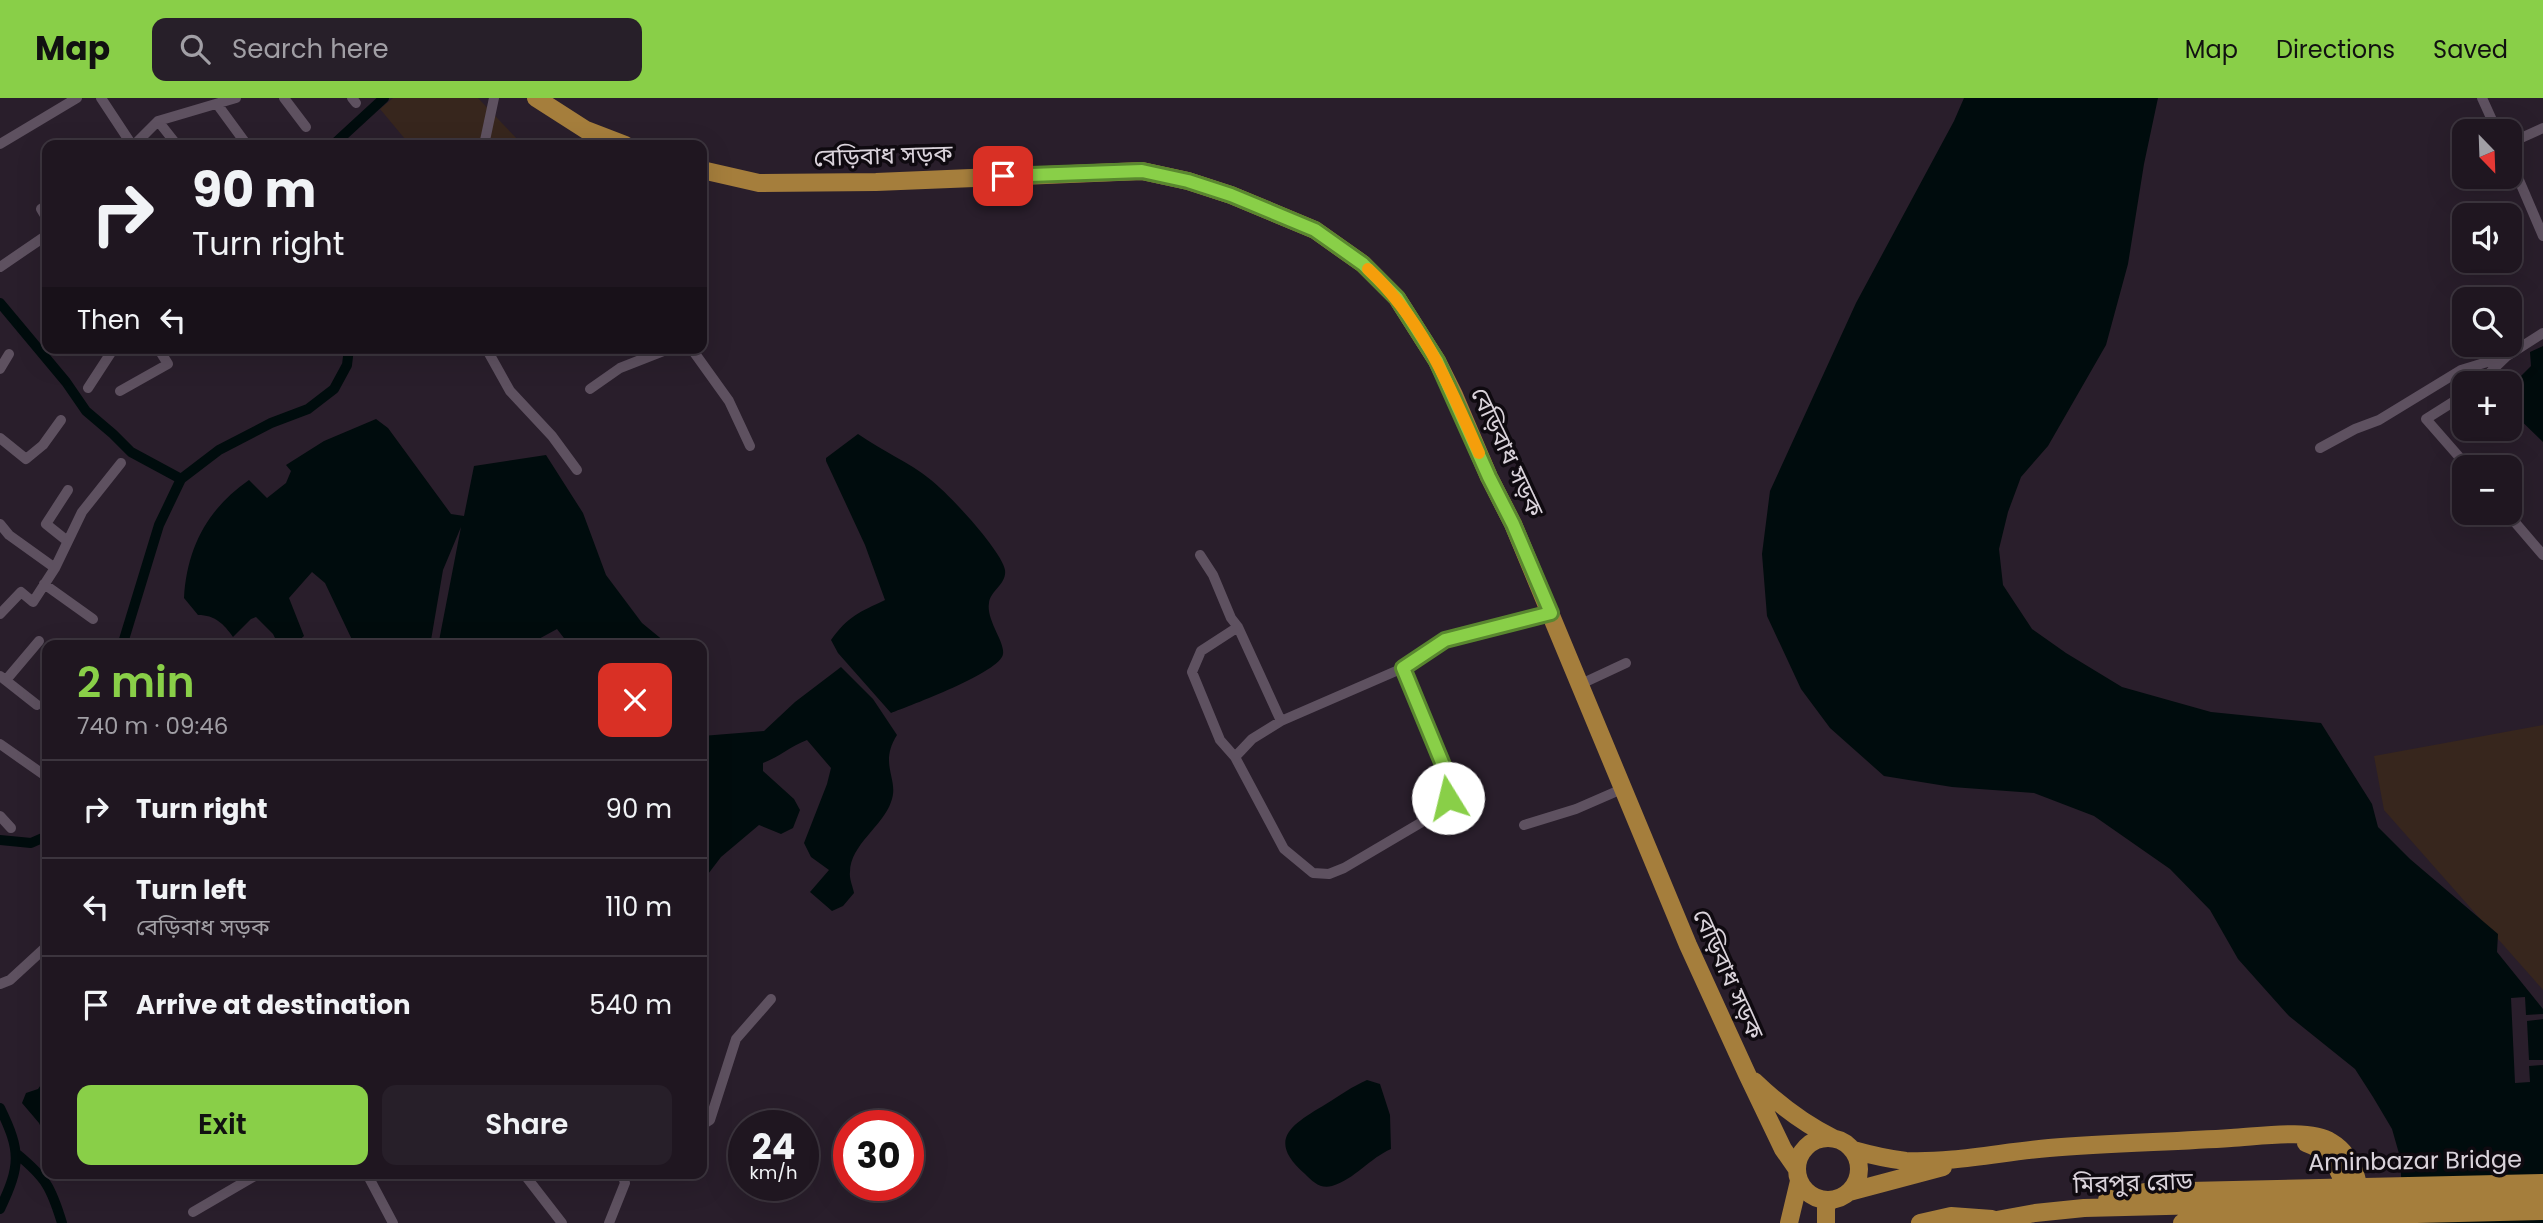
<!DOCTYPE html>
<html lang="en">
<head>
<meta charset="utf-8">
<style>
	:root { --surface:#1f1620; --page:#271f29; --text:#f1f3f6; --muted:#a19fa5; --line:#3c353e; --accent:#89cf48 }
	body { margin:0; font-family:Poppins,"Noto Sans Bengali",sans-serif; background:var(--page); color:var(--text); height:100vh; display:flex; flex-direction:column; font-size:26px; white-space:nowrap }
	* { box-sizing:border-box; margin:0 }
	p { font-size:23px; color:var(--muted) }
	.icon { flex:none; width:38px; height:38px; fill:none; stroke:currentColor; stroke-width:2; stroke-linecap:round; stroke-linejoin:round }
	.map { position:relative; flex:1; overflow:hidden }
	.sheet { position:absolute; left:42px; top:542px; width:665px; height:539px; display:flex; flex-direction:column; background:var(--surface); border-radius:14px; box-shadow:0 7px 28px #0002,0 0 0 2px var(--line) }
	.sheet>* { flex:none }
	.banner { position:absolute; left:42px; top:42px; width:665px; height:214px; border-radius:14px; box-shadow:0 7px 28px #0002,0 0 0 2px var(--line); background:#1f1620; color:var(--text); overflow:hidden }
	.needle { width:46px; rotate:157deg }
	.fabs { position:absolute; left:2452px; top:21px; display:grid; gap:14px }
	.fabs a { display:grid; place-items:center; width:70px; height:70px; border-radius:14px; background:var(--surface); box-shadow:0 7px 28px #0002,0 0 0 2px var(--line); font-size:35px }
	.speed { position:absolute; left:728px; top:1012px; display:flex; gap:14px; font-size:35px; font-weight:700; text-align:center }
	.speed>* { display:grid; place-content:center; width:91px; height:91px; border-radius:50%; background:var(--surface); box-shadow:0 7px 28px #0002,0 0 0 2px var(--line); line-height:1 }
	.speed small { font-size:18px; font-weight:400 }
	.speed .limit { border:10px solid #d22; background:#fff; color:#111 }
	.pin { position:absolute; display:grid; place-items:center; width:60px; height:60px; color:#fff; margin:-30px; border-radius:14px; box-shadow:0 4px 10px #0006 }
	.me { position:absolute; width:77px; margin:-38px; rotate:351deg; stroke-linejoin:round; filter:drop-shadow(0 0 5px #0008) }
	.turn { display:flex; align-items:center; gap:24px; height:147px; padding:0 35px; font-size:32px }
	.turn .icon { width:91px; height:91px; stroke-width:2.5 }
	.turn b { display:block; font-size:49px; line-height:60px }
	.then { display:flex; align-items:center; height:66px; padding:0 35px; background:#0003; gap:14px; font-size:26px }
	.round { display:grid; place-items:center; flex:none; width:74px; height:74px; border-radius:14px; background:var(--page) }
	.summary { display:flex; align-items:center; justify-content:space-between; height:119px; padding:0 35px }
	h1 { font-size:42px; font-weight:600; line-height:52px; color:var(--accent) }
	.action { display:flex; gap:14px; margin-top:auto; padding:14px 35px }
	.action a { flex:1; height:80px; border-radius:14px; background:var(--accent); color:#111; font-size:28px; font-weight:600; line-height:80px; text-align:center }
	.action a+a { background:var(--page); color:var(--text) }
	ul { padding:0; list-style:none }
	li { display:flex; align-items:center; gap:21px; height:98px; padding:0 35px; border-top:2px solid var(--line) }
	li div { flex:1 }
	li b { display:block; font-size:26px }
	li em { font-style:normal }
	header { display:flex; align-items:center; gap:42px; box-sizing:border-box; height:98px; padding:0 35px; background:var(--accent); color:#111 }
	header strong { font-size:33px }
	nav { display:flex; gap:38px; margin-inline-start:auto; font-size:24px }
	.search { width:490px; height:63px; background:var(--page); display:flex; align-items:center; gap:18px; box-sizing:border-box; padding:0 24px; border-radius:14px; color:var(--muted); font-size:26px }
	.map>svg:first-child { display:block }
	.industrial { fill:#37261d }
	.water { fill:#000c0d }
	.pier { fill:#291e2b }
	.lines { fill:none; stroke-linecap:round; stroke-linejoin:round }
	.canal { stroke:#000c0d; stroke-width:10 }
	.minor { stroke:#5e5160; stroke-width:10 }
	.trunk { stroke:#a57e3c; stroke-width:18 }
	.route-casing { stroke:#59872f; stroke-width:18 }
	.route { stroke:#89cf48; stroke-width:12 }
	.slow { stroke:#f59e0b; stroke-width:12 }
	.labels { text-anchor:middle; stroke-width:7; stroke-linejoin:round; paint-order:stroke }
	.street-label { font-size:24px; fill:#dad3db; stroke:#0f0a10 }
</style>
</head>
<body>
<header>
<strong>Map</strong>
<div class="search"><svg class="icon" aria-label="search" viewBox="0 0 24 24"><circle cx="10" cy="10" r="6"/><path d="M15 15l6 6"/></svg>Search here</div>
<nav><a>Map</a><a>Directions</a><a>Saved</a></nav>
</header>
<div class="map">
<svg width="2543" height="1125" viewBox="0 0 2543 1125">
	<rect width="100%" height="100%" fill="#291e2b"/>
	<path class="industrial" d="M 393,0 L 478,0 L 519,43 L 514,47 L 410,47 L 380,11 Z
		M 2543,627 L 2543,892 L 2384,712 L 2374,658 Z"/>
	<path class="water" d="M 1964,0 L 2158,0 L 2144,66 L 2128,166 L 2106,247 L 2048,348 L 2021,379 L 2008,414 L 1999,451 L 2003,487 L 2032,531 L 2066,555 L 2122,589 L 2211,614 L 2321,625 L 2372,706 L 2378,729 L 2410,761 L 2498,836 L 2497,854 L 2543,911 L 2543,1125 L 2384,1125 L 2402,1095 L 2400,1059 L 2392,1031 L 2373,999 L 2355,971 L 2289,918 L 2238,861 L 2210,812 L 2170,771 L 2094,718 L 2034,695 L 1952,689 L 1884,678 L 1830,630 L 1801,591 L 1767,518 L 1762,456 L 1770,393 L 1856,205 L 1954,23 Z
		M 2464,228 L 2464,247 L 2494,247 L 2479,256 L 2462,261 L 2450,239 Z
		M 2543,248 L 2543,344 L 2510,312 L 2510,289 L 2531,268 L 2530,254 Z
		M 376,321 L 388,330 L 451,416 L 464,418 L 474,368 L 546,357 L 583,415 L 606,477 L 642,525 L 670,548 L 570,548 L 557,531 L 526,548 L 438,548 L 461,429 L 443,472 L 430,548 L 355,548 L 325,485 L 312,474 L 289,500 L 304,538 L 293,548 L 279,548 L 273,536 L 256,519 L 251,521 L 233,539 C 224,526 215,517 198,517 L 184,500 C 187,450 207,411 249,382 L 267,400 L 286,385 L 291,373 L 286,367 L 324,343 Z
		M 858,336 C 882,353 909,364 931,382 C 948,395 1002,453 1005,472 C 1007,486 990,493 989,505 C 986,522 1005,544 1003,556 C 1001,574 909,608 891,615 L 838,555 L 831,542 C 848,518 860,514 885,502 L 865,447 L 826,363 L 826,360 Z
		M 841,569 L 873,601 L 897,637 C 878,667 900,681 891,704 C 883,728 850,747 850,774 C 849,781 853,789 854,795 L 843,808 L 832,813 L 810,794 L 829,772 L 811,759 L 804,745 L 827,686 L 831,670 L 807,642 C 791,648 779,659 763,665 L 763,673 L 794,701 L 800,712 L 793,730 L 781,736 L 759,727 L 721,759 L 702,784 L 702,638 L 764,633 L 795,604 Z
		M 45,981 L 47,984 L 47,1013 L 45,1019 L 47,1042 L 39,1025 L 22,1005 L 26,995 L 38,991 Z
		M 1367,982 L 1380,986 L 1390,1017 L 1391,1051 C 1370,1060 1355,1081 1332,1088 C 1320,1091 1313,1084 1305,1076 C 1265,1041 1293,1026 1326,1006 C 1339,998 1353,988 1367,982 Z"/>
	<path class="pier" d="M 2525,899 L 2526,917 L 2543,916 L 2543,921 L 2527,923 L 2529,962 L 2543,962 L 2543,967 L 2529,968 L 2530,984 L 2515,985 L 2511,900 Z"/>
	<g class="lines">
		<path class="canal" d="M 333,47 L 384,0
			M 0,205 L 66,284 L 86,313 L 113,336 L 131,354 L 181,381
			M 122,548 L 159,427 L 181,381 L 219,352 L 271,325 L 308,311 L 334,291 L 347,267 L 349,250
			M 0,742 L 31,745 L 47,738
			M 0,1010 C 21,1053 21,1067 0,1111
			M 17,1056 C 46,1080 51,1089 62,1125"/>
		<path class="minor" d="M 101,0 L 132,47
			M 284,0 L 306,29
			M 352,0 L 356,5
			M 2482,0 L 2497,33
			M 217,6 L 247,47
			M 158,23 L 177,47
			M 2510,45 L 2543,30
			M 0,46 L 77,0
			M 134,47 L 158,23 L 236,0
			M 484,47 L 494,0
			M 2510,61 L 2543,138
			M 47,107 L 41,111 L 47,121
			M 0,169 L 47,137
			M 486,250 L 510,293 L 552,338 L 577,372
			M 691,250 L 729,303 L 750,348
			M 0,271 L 9,256
			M 2479,285 L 2507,258 L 2543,235
			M 88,290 L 114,250
			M 590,291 L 620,270 L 671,250
			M 120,293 L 168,266 L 158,250
			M 2464,297 L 2426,321 L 2468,369
			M 0,340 L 26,361 L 43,347 L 61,322
			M 2320,350 L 2355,331 L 2379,322 L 2461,272 L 2507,258
			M 2507,415 L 2543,457
			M 0,426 L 9,437 L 55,470 L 82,414 L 121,365
			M 66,442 L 46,426 L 68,392
			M 1200,457 L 1213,477 L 1231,520 L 1238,529 L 1281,623
			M 44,486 L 93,521
			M 0,516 L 21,494 L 33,504 L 55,470
			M 1238,529 L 1201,553 L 1192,574 L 1220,642 L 1235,659 L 1284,751 L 1313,775 L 1329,776 L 1344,770 L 1439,714 L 1448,700 L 1448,679 L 1403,570
			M 0,578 L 37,607
			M 6,582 L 39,543
			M 1581,586 L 1626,565
			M 0,646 L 47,679
			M 1235,659 L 1252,641 L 1281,623 L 1403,570 L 1445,542 L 1551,515
			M 0,718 L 11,730
			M 1524,727 L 1576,711 L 1622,691
			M 0,886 L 10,882 L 47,848
			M 702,1027 L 710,1022 L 736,941 L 771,901
			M 367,1076 L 393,1125
			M 524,1076 L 562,1125
			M 193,1114 L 258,1076
			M 609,1125 L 625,1085 L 622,1076"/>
		<path class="trunk" d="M 536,0 L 586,32 L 625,47
			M 702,72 L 759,85 L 876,84 L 1142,73 L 1188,83 L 1231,97 L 1315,132 L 1363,166 L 1397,200 L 1437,263 L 1454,297 L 1489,379 L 1513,426 L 1688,847 L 1747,976 L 1783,1051 L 1797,1071
			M 1754,983 C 1778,1006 1804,1026 1833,1040
			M1797 1071a31 31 0 1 1 62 0a31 31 0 1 1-62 0Z
			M 2306,1045 C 2342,1058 2348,1091 2347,1125
			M 1853,1052 C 1871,1057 1888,1061 1906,1063 C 1953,1065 2002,1054 2049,1050 C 2110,1045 2170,1044 2231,1040 C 2256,1039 2309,1030 2331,1044 C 2358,1060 2362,1096 2359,1125
			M 1849,1094 L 1943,1069
			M 2107,1102 L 2145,1094 L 2543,1085
			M 1789,1125 L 1799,1083
			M 1826,1125 L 1826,1109 L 1830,1102
			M 1920,1125 L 1951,1118 L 1992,1121
			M 1980,1125 L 2035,1115 L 2084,1110 L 2543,1099
			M 2182,1125 L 2290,1119 L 2543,1113"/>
	</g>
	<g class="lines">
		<g class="route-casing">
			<path id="route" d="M 1003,78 L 1142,73 L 1188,83 L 1231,97 L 1315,132 L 1363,166 L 1397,200 L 1437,263 L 1489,379 L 1513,426 L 1551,515 L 1445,542 L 1403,570 L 1448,679 L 1448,700"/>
		</g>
		<use href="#route" class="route"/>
		<path class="slow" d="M 1368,171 C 1422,221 1450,289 1479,355"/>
	</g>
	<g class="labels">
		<g class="street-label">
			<text transform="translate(883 58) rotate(-2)" y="8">বেড়িবাধ সড়ক</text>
			<text transform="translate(1507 354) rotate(65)" y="8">বেড়িবাধ সড়ক</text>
			<text transform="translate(1728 876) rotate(66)" y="8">বেড়িবাধ সড়ক</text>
			<text transform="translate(2415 1063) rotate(-1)" y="8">Aminbazar Bridge</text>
			<text transform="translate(2133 1085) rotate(-2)" y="8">মিরপুর রোড</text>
		</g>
	</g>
</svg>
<div class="fabs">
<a><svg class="needle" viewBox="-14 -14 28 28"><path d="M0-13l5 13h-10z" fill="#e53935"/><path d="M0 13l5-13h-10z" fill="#a19fa5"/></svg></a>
<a><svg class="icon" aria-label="sound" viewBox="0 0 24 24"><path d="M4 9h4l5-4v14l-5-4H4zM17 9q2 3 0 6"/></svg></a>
<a><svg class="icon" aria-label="search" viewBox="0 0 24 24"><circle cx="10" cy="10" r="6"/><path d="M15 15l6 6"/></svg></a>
<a>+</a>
<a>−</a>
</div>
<div class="speed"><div>24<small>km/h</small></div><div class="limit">30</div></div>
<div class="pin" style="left:1003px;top:78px;background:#d93025"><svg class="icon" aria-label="arrive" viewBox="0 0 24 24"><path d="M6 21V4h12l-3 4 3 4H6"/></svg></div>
<svg class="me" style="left:1448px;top:700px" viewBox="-20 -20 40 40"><circle r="19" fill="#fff"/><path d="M0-13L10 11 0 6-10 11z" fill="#89cf48"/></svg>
<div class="banner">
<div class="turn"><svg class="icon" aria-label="right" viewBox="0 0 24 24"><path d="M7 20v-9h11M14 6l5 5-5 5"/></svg><div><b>90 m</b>Turn right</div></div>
<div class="then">Then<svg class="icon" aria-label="left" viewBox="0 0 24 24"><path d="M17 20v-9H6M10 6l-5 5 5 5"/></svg></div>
</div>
<section class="sheet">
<div class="summary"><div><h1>2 min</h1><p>740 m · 09:46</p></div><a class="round" style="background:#d93025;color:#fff"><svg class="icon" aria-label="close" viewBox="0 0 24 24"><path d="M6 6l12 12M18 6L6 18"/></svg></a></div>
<ul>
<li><svg class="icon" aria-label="right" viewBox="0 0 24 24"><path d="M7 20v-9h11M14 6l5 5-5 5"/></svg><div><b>Turn right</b></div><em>90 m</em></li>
<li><svg class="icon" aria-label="left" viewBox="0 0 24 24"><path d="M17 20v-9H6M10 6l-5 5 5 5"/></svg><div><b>Turn left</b><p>বেড়িবাধ সড়ক</p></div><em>110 m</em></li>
<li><svg class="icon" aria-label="arrive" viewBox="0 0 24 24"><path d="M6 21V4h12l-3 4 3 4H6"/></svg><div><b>Arrive at destination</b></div><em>540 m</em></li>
</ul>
<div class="action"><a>Exit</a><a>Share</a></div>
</section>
</div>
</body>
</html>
